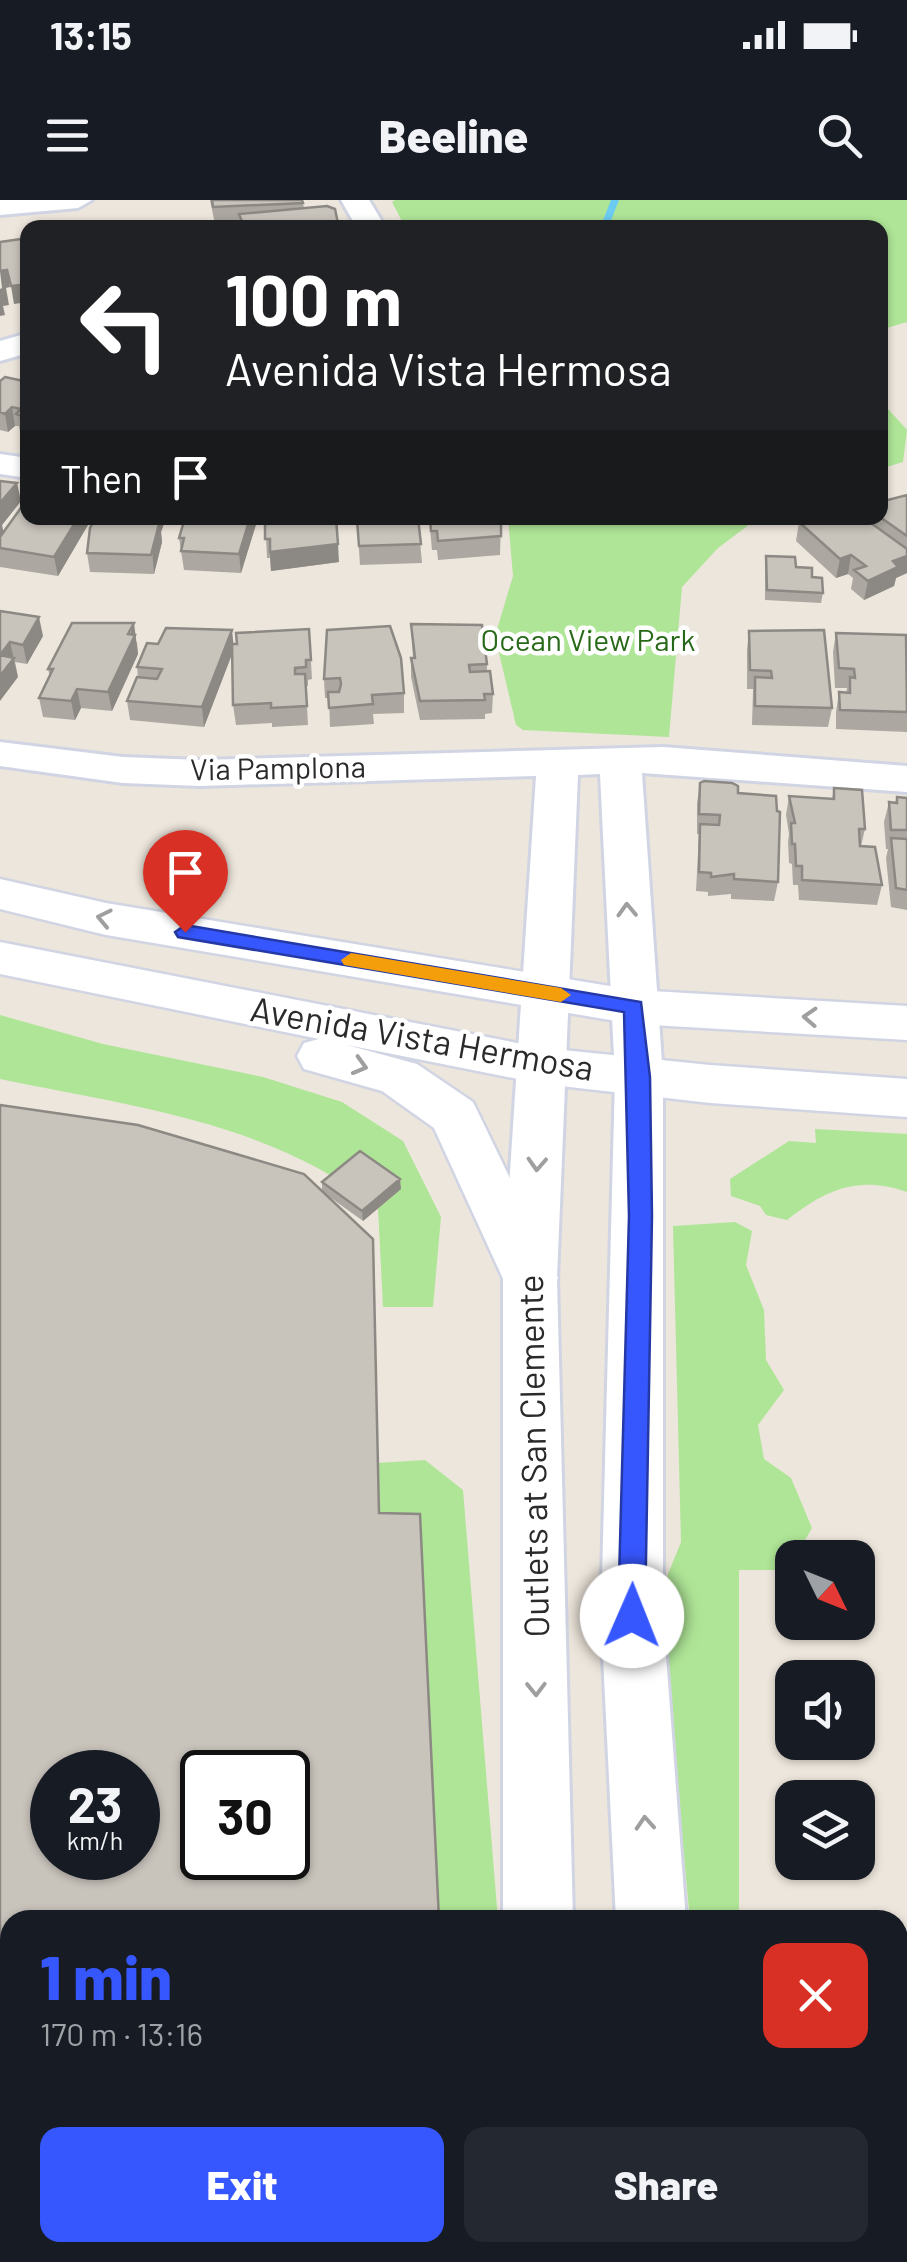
<!DOCTYPE html>
<html lang="en">
<head>
<meta charset="utf-8">
<style>
	:root { --surface:#171b24; --page:#242831; --text:#f1f3f6; --muted:#9ea1a6; --accent:#3757fe }
	body { margin:0; font-family:Barlow,sans-serif; background:var(--page); color:var(--text); height:100vh; display:flex; flex-direction:column; font-size:38px; white-space:nowrap }
	* { box-sizing:border-box; margin:0 }
	p { font-size:32px; color:var(--muted) }
	.icon { flex:none; width:55px; height:55px; fill:none; stroke:currentColor; stroke-width:2; stroke-linecap:round; stroke-linejoin:round }
	.map { position:relative; flex:1; overflow:hidden }
	.panel { position:absolute; left:0px; top:1710px; width:908px; height:352px; display:flex; flex-direction:column; background:var(--surface); border-radius:30px 30px 0 0; box-shadow:0 2px 8px #0004 }
	.panel>* { flex:none }
	.top-card { position:absolute; left:20px; top:20px; width:868px; height:305px; border-radius:20px; box-shadow:0 2px 8px #0004; background:#202124; color:#fff; overflow:hidden }
	.needle { width:65px; rotate:133deg }
	.fabs { position:absolute; left:775px; top:1340px; display:grid; gap:20px }
	.fabs a { display:grid; place-items:center; width:100px; height:100px; border-radius:20px; background:var(--surface); box-shadow:0 2px 8px #0004; font-size:50px }
	.speed { position:absolute; left:30px; top:1550px; display:flex; gap:20px; font-size:50px; font-weight:700; text-align:center }
	.speed>* { display:grid; place-content:center; width:130px; height:130px; border-radius:50%; background:var(--surface); box-shadow:0 2px 8px #0004; line-height:1 }
	.speed small { font-size:25px; font-weight:400 }
	.speed .limit { border:5px solid #111; border-radius:15px; background:#fff; color:#111 }
	.pin { position:absolute; display:grid; place-items:center; width:85px; height:85px; color:#fff; margin:-102px -42px; border-radius:50% 50% 50% 0; rotate:-45deg; box-shadow:0 0 10px #0007 }
	.pin .icon { rotate:45deg }
	.me { position:absolute; width:110px; margin:-55px; rotate:1deg; stroke-linejoin:round; filter:drop-shadow(0 0 8px #0008) }
	.turn { display:flex; align-items:center; gap:35px; height:210px; padding:0 40px; font-size:45px }
	.turn .icon { width:130px; height:130px; stroke-width:2.5 }
	.turn b { display:block; font-size:70px; line-height:85px }
	.then { display:flex; align-items:center; height:95px; padding:0 40px; background:#0003; gap:20px; font-size:38px }
	.round { display:grid; place-items:center; flex:none; width:105px; height:105px; border-radius:20px; background:var(--page) }
	.head { display:flex; align-items:center; justify-content:space-between; height:170px; padding:0 40px }
	h1 { font-size:60px; font-weight:800; line-height:75px; color:var(--accent) }
	.primary-button { display:flex; gap:20px; margin-top:auto; padding:20px 40px }
	.primary-button a { flex:1; height:115px; border-radius:20px; background:var(--accent); color:#fff; font-size:40px; font-weight:800; line-height:115px; text-align:center }
	.primary-button a+a { background:var(--page); color:var(--text) }
	.status { display:flex; justify-content:space-between; align-items:center; height:70px; padding:0 50px; background:var(--surface); direction:ltr }
	.status svg { height:28px; fill:currentColor }
	header { display:flex; justify-content:space-between; align-items:center; height:130px; padding:0 40px; background:var(--surface); font-size:45px; font-weight:800 }
	.map>svg:first-child { display:block }
	.green { fill:#afe597 }
	.lines { fill:none; stroke-linecap:round; stroke-linejoin:round }
	.stream { fill:#6ccbf1; fill-rule:evenodd }
	.minor-casing { stroke:#d1d4e3; stroke-width:6 }
	.secondary-casing { stroke:#d1d4e3; stroke-width:5 }
	.minor { fill:#fff; fill-rule:evenodd }
	.secondary { fill:#fff; fill-rule:evenodd }
	.wall { fill:#aca8a1 }
	.shaded-wall { fill:#8c8883 }
	.building { fill:#c8c3bb; stroke:#8c8883; stroke-width:2.5; fill-rule:evenodd }
	.oneway { stroke:#9f9f9f }
	.route { fill:#3757fe; stroke:#2439a5; stroke-width:2.5 }
	.slow { fill:#f59e0b }
	.labels { text-anchor:middle; stroke-width:9; stroke-linejoin:round; paint-order:stroke }
	.far-park-label { font-size:30px; fill:#276918; stroke:#fff }
	.far-street-label { font-size:30px; fill:#2a2a2a; stroke:#fff }
	.street-label { font-size:35px; fill:#2a2a2a; stroke:#fff }
</style>
</head>
<body>
<div class="status"><b>13:15</b><svg viewBox="0 0 49 12"><path d="M0 12V9h3v3zM5 12V6h3v6zM10 12V3h3v9zM15 12V0h3v12zM26 1h20v11H26zM47 4h2v5h-2z"/></svg></div>
<header><svg class="icon" aria-label="menu" viewBox="0 0 24 24"><path d="M4 6h16M4 12h16M4 18h16"/></svg>Beeline<svg class="icon" aria-label="search" viewBox="0 0 24 24"><circle cx="10" cy="10" r="6"/><path d="M15 15l6 6"/></svg></header>
<div class="map">
<svg width="907" height="2062" viewBox="0 0 907 2062">
	<rect width="100%" height="100%" fill="#ede6dc"/>
	<path class="green" d="M 395,0 L 907,0 L 907,122 L 880,130 L 880,28 L 405,27 L 392,2 Z
		M 880,200 L 907,230 L 903,262 L 880,269 Z
		M 508,318 L 758,318 L 718,348 L 682,387 L 669,537 L 523,530 L 516,525 L 495,436 L 513,376 Z
		M 0,815 L 103,844 L 263,877 L 342,902 L 403,941 L 441,1017 L 433,1107 L 383,1107 L 378,1008 C 272,922 130,906 0,879 Z
		M 815,929 L 907,934 L 907,992 C 857,975 826,990 787,1020 L 766,1015 L 760,1006 L 731,996 L 730,979 L 789,941 L 816,943 Z
		M 735,1022 L 752,1031 L 746,1065 L 764,1110 L 766,1160 L 784,1190 L 758,1225 L 764,1259 L 791,1278 L 812,1328 L 788,1370 L 739,1370 L 739,1720 L 690,1720 L 662,1425 L 668,1374 L 681,1342 L 673,1026 Z
		M 425,1260 L 463,1290 L 498,1720 L 439,1720 L 379,1322 L 377,1263 Z
		M 778,2053 L 872,2053 L 891,2062 L 786,2062 Z"/>
	<g class="lines">
		<path class="stream" d="M 611,0 L 619,0 L 608,28 L 600,28 Z"/>
		<g class="minor-casing">
			<path id="minor" d="M 0,0 L 92,0 L 78,8 L 0,15 Z
				M 341,0 L 369,0 L 386,28 L 357,28 Z
				M 28,133 L 28,153 L 0,161 L 0,141 Z
				M 0,254 L 28,258 L 28,278 L 0,274 Z
				M 0,542 L 123,557 L 200,560 L 663,547 L 907,566 L 907,592 L 642,573 L 663,877 L 663,1416 L 686,1720 L 616,1720 L 601,1416 L 615,877 L 600,574 L 578,575 L 557,1078 L 573,1720 L 503,1720 L 503,1078 L 536,576 L 200,586 L 123,583 L 0,566 Z
				M 502,2052 L 580,2052 L 580,2062 L 502,2062 Z
				M 649,2052 L 726,2052 L 727,2062 L 649,2062 Z"/>
		</g>
		<g class="secondary-casing">
			<path id="secondary" d="M 0,679 L 106,703 L 634,790 L 907,806 L 907,840 L 634,824 L 106,735 L 0,709 Z
				M 0,742 L 543,848 L 710,865 L 907,879 L 907,917 L 710,903 L 543,884 L 347,845 L 417,864 L 473,902 L 558,1078 L 550,1094 L 530,1100 L 510,1094 L 434,928 L 382,891 L 304,869 L 297,856 L 304,843 L 319,839 L 0,774 Z"/>
		</g>
		<use href="#minor" class="minor"/>
		<use href="#secondary" class="secondary"/>
	</g>
	<path class="wall" d="M 210,0 L 302,0 L 304,8 L 240,24 L 215,24 Z
		M 28,172 L 28,236 L 20,232 L 19,226 L 15,226 L 8,232 L 0,230 L 0,181 L 25,182 L 24,175 Z
		M 0,281 L 21,301 L 2,325 L 3,332 L 28,318 L 92,318 L 58,376 L 0,367 Z
		M 907,295 L 907,373 L 896,378 L 894,386 L 864,400 L 851,389 L 853,378 L 848,374 L 836,378 L 796,341 L 799,322 L 813,318 L 880,318 Z
		M 95,318 L 166,318 L 161,332 L 162,342 L 154,374 L 90,372 L 87,353 Z
		M 258,318 L 241,373 L 184,370 L 179,338 Z
		M 265,318 L 339,362 L 271,371 L 270,358 L 267,358 Z
		M 362,318 L 418,318 L 422,363 L 360,365 L 357,320 L 362,319 Z
		M 429,318 L 501,318 L 500,355 L 438,360 L 437,350 L 432,350 Z
		M 766,356 L 796,367 L 812,377 L 823,393 L 821,403 L 765,400 L 765,366 Z
		M 0,411 L 43,436 L 27,464 L 15,462 L 18,477 Z
		M 411,424 L 487,464 L 487,471 L 493,494 L 492,513 L 485,514 L 485,519 L 420,520 L 411,477 L 411,458 L 413,458 Z
		M 309,429 L 312,479 L 308,480 L 308,486 L 306,486 L 308,525 L 272,527 L 272,523 L 236,525 L 233,505 L 232,454 L 204,527 L 130,520 L 127,501 L 138,477 L 137,467 L 158,444 L 233,444 Z
		M 327,430 L 404,493 L 404,513 L 373,514 L 374,524 L 330,527 L 329,498 L 325,498 L 324,479 Z
		M 749,431 L 832,508 L 828,527 L 752,525 L 753,489 L 747,489 L 747,450 Z
		M 836,433 L 907,438 L 907,532 L 836,529 L 836,512 L 839,492 L 846,493 L 847,488 L 835,488 L 833,452 Z
		M 137,442 L 138,454 L 112,511 L 81,508 L 75,520 L 43,517 L 39,498 L 50,477 L 48,469 Z
		M 700,583 L 778,682 L 774,701 L 731,699 L 731,694 L 708,696 L 708,692 L 696,691 L 699,634 L 697,634 L 697,603 Z
		M 834,588 L 865,629 L 861,646 L 882,685 L 877,705 L 799,700 L 798,685 L 793,685 L 792,664 L 789,663 L 788,642 L 789,634 L 786,615 L 789,596 L 832,599 Z
		M 897,597 L 907,598 L 907,710 L 891,707 L 886,658 L 888,649 L 886,649 L 884,622 L 889,602 L 895,603 Z
		M 0,905 L 322,991 L 322,982 L 401,989 L 363,1021 L 324,993 L 10,1720 L 10,1958 L 0,1958 Z"/>
	<path class="shaded-wall" d="M 7,70 L 10,87 L 6,88 L 9,105 L 3,106 L 5,115 L 0,116 L 0,89 L 2,88 L 0,71 Z
		M 28,84 L 28,102 L 14,104 L 11,86 Z
		M 12,207 L 15,226 L 8,232 L 5,214 Z
		M 17,283 L 21,301 L 2,325 L 4,336 L 0,341 L 0,303 Z
		M 78,318 L 92,318 L 58,376 L 54,357 Z
		M 156,318 L 166,318 L 161,332 L 162,342 L 154,374 L 150,323 Z
		M 250,318 L 258,318 L 241,373 L 239,354 Z
		M 338,344 L 339,362 L 271,371 L 270,352 Z
		M 851,355 L 848,374 L 836,378 L 840,359 Z
		M 907,356 L 907,373 L 896,378 L 894,386 L 864,400 L 868,381 L 893,361 Z
		M 39,417 L 43,436 L 27,464 L 23,445 Z
		M 134,423 L 138,454 L 112,511 L 108,492 Z
		M 232,430 L 234,449 L 204,527 L 202,507 Z
		M 10,442 L 18,477 L 0,501 L 0,455 Z
		M 77,489 L 81,508 L 75,520 L 71,501 Z
		M 400,979 L 401,989 L 363,1021 L 362,1011 Z"/>
	<path class="building" d="M 212,0 L 302,0 L 303,3 L 213,7 Z
		M 327,6 L 335,9 L 339,28 L 237,28 L 236,24 L 243,24 L 239,14 Z
		M 28,38 L 28,84 L 11,86 L 7,70 L 0,71 L 0,42 Z
		M 5,177 L 28,182 L 28,218 L 16,214 L 21,209 L 12,207 L 5,214 L 0,212 L 0,181 Z
		M 0,281 L 17,283 L 0,303 Z
		M 907,295 L 907,336 L 880,317 L 880,302 Z
		M 28,298 L 28,318 L 78,318 L 54,357 L 0,348 L 0,337 Z
		M 95,318 L 156,318 L 150,323 L 159,324 L 151,355 L 87,353 L 90,328 Z
		M 185,318 L 250,318 L 239,354 L 181,351 L 184,338 L 179,338 Z
		M 265,318 L 336,318 L 338,344 L 270,352 L 270,339 L 265,339 Z
		M 363,318 L 418,318 L 421,344 L 359,346 L 357,320 L 363,319 Z
		M 430,318 L 501,318 L 501,336 L 438,341 L 437,331 L 431,331 Z
		M 813,318 L 864,318 L 907,349 L 907,356 L 893,361 L 898,367 L 868,381 L 854,370 L 866,366 L 851,355 L 840,359 L 799,322 Z
		M 766,356 L 795,357 L 796,367 L 812,368 L 812,377 L 822,378 L 823,393 L 767,390 Z
		M 0,411 L 39,417 L 23,445 L 10,442 L 0,455 L 14,458 L 0,476 Z
		M 72,423 L 134,423 L 128,434 L 135,435 L 108,492 L 77,489 L 71,501 L 39,498 L 53,469 L 48,469 Z
		M 411,424 L 482,425 L 487,464 L 469,465 L 470,472 L 490,471 L 493,494 L 484,494 L 485,500 L 420,501 L 411,458 L 415,458 Z
		M 390,426 L 401,458 L 404,493 L 372,495 L 373,504 L 329,508 L 328,492 L 339,492 L 341,484 L 340,478 L 324,479 L 327,430 Z
		M 166,428 L 232,430 L 202,507 L 127,501 L 137,477 L 157,479 L 162,469 L 137,467 L 147,443 L 158,444 Z
		M 309,429 L 311,460 L 306,460 L 306,467 L 295,468 L 295,474 L 305,474 L 307,506 L 271,508 L 271,503 L 233,505 L 232,444 L 237,444 L 236,433 Z
		M 824,430 L 832,508 L 755,506 L 755,477 L 772,478 L 771,471 L 750,470 L 749,431 Z
		M 836,433 L 906,435 L 907,512 L 840,510 L 839,492 L 850,493 L 850,477 L 855,478 L 854,469 L 839,468 Z
		M 704,581 L 732,583 L 738,586 L 738,593 L 776,596 L 777,611 L 780,612 L 778,682 L 734,679 L 734,674 L 711,677 L 711,673 L 699,672 L 700,624 L 719,625 L 720,615 L 699,614 L 700,583 Z
		M 834,588 L 862,590 L 865,629 L 859,629 L 860,646 L 875,647 L 882,685 L 802,680 L 802,666 L 796,666 L 795,644 L 792,644 L 791,623 L 795,623 L 789,596 L 834,599 Z
		M 897,597 L 907,598 L 907,630 L 891,630 L 889,602 L 897,603 Z
		M 891,638 L 907,639 L 907,690 L 896,688 Z
		M 0,905 L 138,925 L 304,974 L 373,1039 L 379,1313 L 420,1314 L 439,1720 L 10,1720 L 10,1953 L 0,1953 ZM 52,1572 L 138,1572 L 138,1658 L 52,1658 ZM 202,1572 L 288,1572 L 288,1658 L 202,1658 Z
		M 360,951 L 400,979 L 362,1011 L 322,982 Z"/>
	<defs><path id="oneway-chevron" d="M-2-3.5L2.5 0L-2 3.5" fill="none" stroke-width="1.6" stroke-linecap="round" stroke-linejoin="round" transform="scale(2.5)"/></defs>
	<g class="oneway">
		<use href="#oneway-chevron" transform="translate(627 710) rotate(-92)"/>
		<use href="#oneway-chevron" transform="translate(104 718) rotate(-168)"/>
		<use href="#oneway-chevron" transform="translate(810 817) rotate(-177)"/>
		<use href="#oneway-chevron" transform="translate(360 866) rotate(16)"/>
		<use href="#oneway-chevron" transform="translate(537 964) rotate(93)"/>
		<use href="#oneway-chevron" transform="translate(536 1489) rotate(89)"/>
		<use href="#oneway-chevron" transform="translate(645 1623) rotate(-94)"/>
	</g>
	<path class="route" d="M 185,725 L 641,802 L 650,877 L 652,1016 L 645,1416 L 641,1425 L 632,1428 L 622,1425 L 618,1416 L 629,1016 L 624,812 L 178,737 L 175,732 Z"/>
	<path class="slow" d="M 351,753 L 561,788 L 571,795 L 561,802 L 344,765 L 341,760 Z"/>
	<g class="labels">
		<g class="far-park-label">
			<text x="588" y="451">Ocean View Park</text>
		</g>
		<g class="far-street-label">
			<text transform="translate(278 569) rotate(-1)" y="10">Via Pamplona</text>
		</g>
		<g class="street-label">
			<text transform="translate(422 839) rotate(10)" y="12">Avenida Vista Hermosa</text>
			<text transform="translate(534 1256) rotate(-91)" y="12">Outlets at San Clemente</text>
		</g>
	</g>
</svg>
<div class="fabs">
<a><svg class="needle" viewBox="-14 -14 28 28"><path d="M0-13l5 13h-10z" fill="#e53935"/><path d="M0 13l5-13h-10z" fill="#9ea1a6"/></svg></a>
<a><svg class="icon" aria-label="sound" viewBox="0 0 24 24"><path d="M4 9h4l5-4v14l-5-4H4zM17 9q2 3 0 6"/></svg></a>
<a><svg class="icon" aria-label="layers" viewBox="0 0 24 24"><path d="M12 4l9 5-9 5-9-5zM3 14l9 5 9-5"/></svg></a>
</div>
<div class="speed"><div>23<small>km/h</small></div><div class="limit">30</div></div>
<div class="pin" style="left:185px;top:732px;background:#d93025"><svg class="icon" aria-label="arrive" viewBox="0 0 24 24"><path d="M6 21V4h12l-3 4 3 4H6"/></svg></div>
<svg class="me" style="left:632px;top:1416px" viewBox="-20 -20 40 40"><circle r="19" fill="#fff"/><path d="M0-13L10 11 0 6-10 11z" fill="#3757fe"/></svg>
<div class="top-card">
<div class="turn"><svg class="icon" aria-label="left" viewBox="0 0 24 24"><path d="M17 20v-9H6M10 6l-5 5 5 5"/></svg><div><b>100 m</b>Avenida Vista Hermosa</div></div>
<div class="then">Then<svg class="icon" aria-label="arrive" viewBox="0 0 24 24"><path d="M6 21V4h12l-3 4 3 4H6"/></svg></div>
</div>
<section class="panel">
<div class="head"><div><h1>1 min</h1><p>170 m · 13:16</p></div><a class="round" style="background:#d93025;color:#fff"><svg class="icon" aria-label="close" viewBox="0 0 24 24"><path d="M6 6l12 12M18 6L6 18"/></svg></a></div>
<div class="primary-button"><a>Exit</a><a>Share</a></div>
</section>
</div>
</body>
</html>
